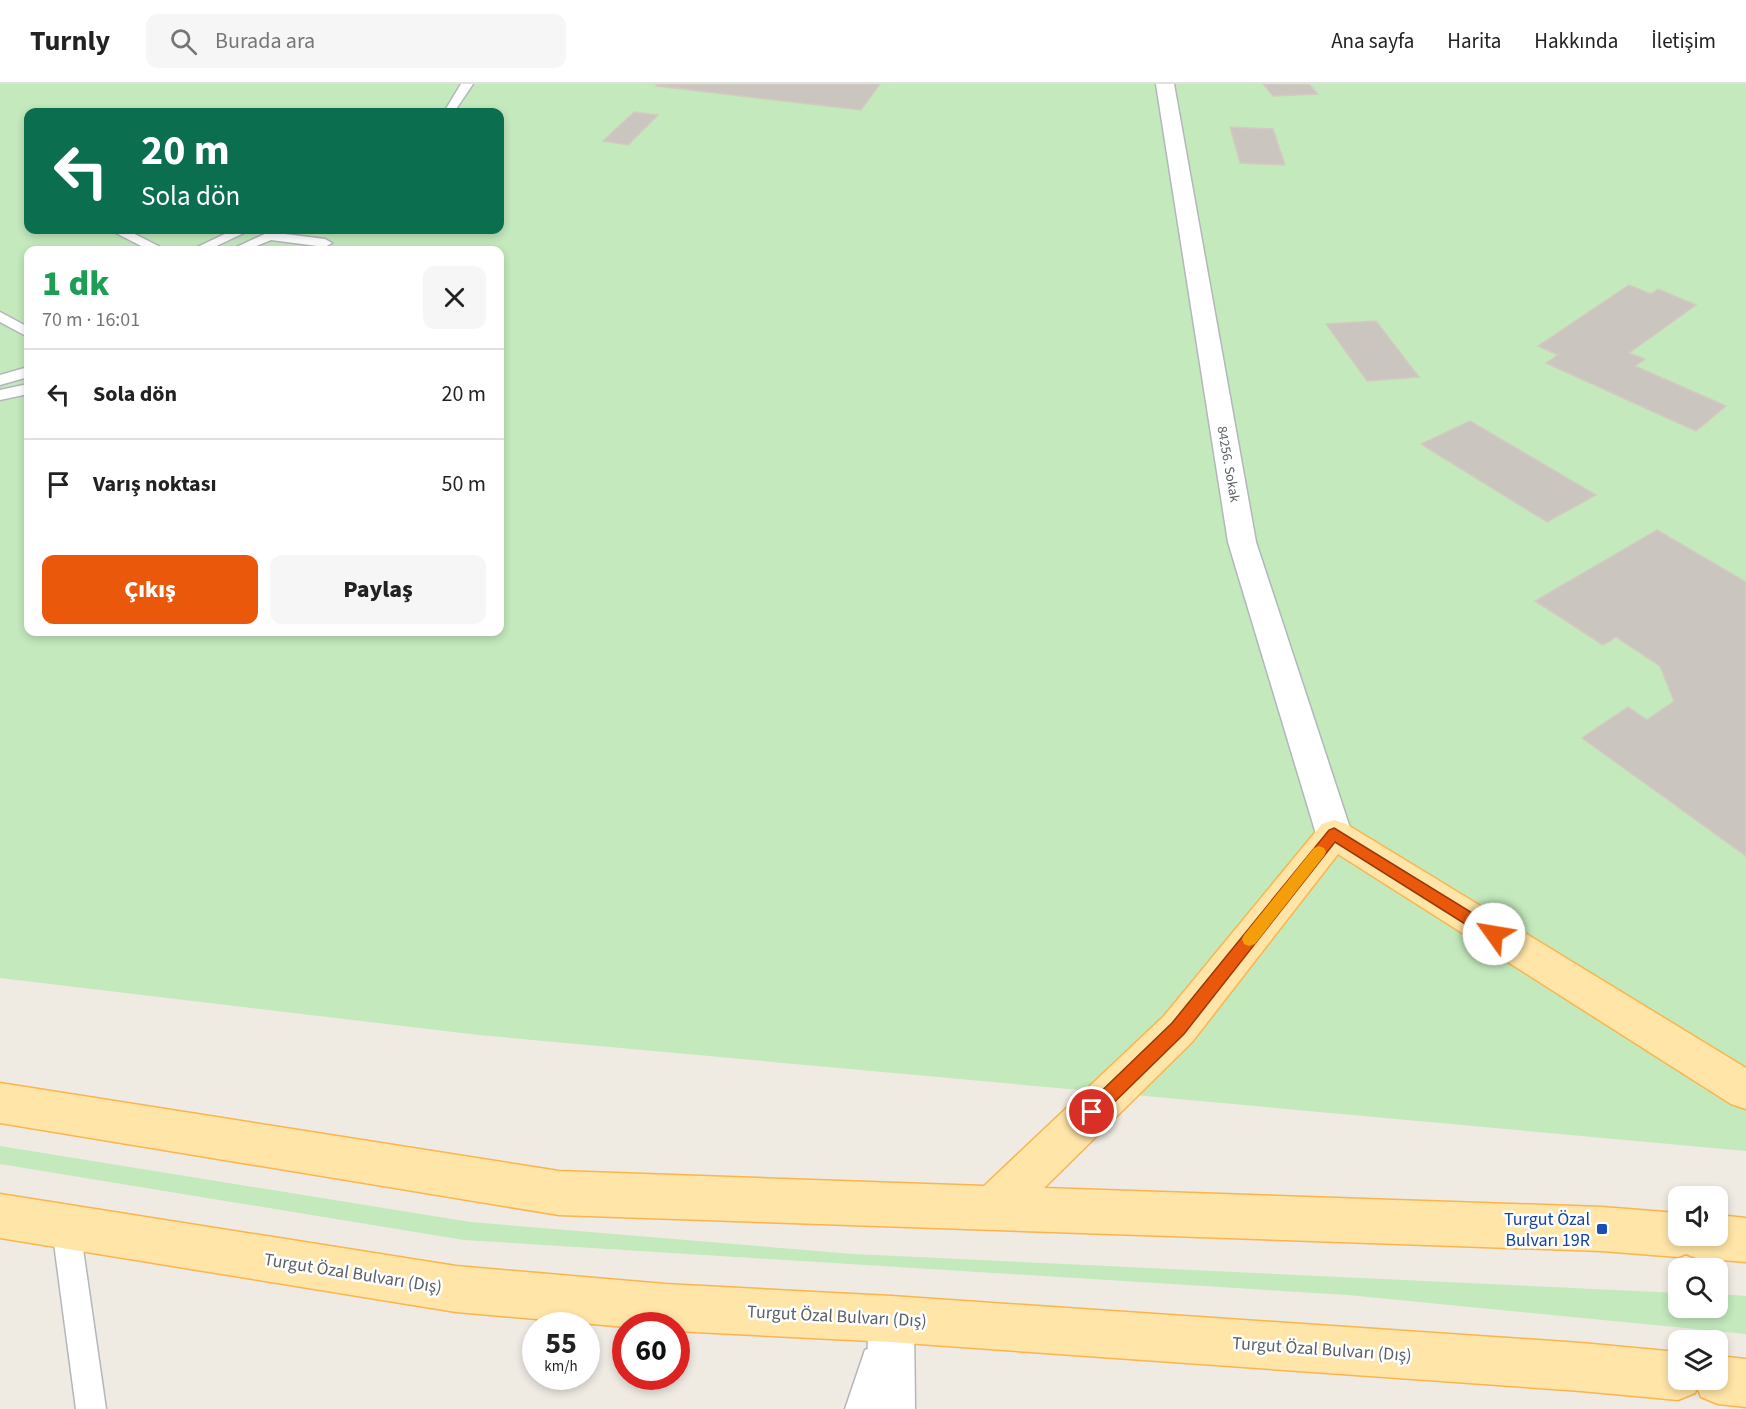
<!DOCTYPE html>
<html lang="tr">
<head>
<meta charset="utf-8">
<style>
	:root { --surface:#fff; --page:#f6f6f6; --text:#222; --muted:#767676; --line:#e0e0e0; --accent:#ea580c }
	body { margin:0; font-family:"Source Sans 3",sans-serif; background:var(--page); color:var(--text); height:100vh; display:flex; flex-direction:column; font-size:22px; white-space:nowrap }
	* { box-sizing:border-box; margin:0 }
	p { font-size:20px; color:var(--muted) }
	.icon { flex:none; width:33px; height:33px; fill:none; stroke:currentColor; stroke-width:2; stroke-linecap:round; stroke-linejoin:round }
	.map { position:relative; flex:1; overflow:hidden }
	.details { position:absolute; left:24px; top:162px; width:480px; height:390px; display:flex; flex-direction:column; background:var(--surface); border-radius:12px; box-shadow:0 3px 9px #0003 }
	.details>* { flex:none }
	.guide { position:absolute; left:24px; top:24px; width:480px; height:126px; border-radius:12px; box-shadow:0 3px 9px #0003; background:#0b6e4f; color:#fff; overflow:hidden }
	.buttons { position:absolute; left:1668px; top:1102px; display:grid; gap:12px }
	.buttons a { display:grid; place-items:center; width:60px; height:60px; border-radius:12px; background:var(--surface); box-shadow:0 3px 9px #0003; font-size:30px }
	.speed { position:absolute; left:522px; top:1228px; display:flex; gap:12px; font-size:30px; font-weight:700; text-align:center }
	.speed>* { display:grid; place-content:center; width:78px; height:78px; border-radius:50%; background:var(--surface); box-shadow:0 3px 9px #0003; line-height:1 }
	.speed small { font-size:15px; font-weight:400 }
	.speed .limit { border:9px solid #d22; background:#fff; color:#111 }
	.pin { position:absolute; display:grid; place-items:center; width:51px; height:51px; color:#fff; margin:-26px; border:3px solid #fff; border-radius:50%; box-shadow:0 2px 6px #0007 }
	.me { position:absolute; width:66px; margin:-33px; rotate:302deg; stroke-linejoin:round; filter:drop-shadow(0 0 4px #0008) }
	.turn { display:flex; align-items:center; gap:21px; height:126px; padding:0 18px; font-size:27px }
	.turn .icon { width:78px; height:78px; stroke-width:2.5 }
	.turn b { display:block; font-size:42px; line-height:51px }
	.round { display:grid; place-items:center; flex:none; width:63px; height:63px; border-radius:12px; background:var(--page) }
	.overview { display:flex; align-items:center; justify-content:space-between; height:102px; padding:0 18px }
	h1 { font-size:36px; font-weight:800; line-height:45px; color:#1e9e55 }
	.cta { display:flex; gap:12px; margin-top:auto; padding:12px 18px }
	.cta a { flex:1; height:69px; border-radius:12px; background:var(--accent); color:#fff; font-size:24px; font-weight:800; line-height:69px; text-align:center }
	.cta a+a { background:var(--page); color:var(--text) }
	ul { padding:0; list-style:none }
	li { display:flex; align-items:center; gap:18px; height:90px; padding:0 18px; border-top:2px solid var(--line) }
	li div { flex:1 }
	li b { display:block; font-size:22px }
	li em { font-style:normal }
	header { display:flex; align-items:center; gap:36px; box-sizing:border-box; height:84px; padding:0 30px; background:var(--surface); border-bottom:2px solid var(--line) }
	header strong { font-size:28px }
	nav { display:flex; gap:33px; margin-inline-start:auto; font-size:21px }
	.search { width:420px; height:54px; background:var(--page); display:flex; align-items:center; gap:15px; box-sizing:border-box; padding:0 21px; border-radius:12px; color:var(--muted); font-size:22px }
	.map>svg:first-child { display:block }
	.green { fill:#c3e9bd; fill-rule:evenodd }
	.building { fill:#cac5bf; stroke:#d4cbc0; stroke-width:1.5 }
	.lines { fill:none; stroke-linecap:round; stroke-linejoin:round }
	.service-casing { stroke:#b3b7bb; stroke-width:3 }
	.minor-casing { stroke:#b3b7bb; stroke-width:3 }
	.tertiary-casing { stroke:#b3b7bb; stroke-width:3 }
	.primary-casing { stroke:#fdb44d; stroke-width:3 }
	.service { fill:#fff; fill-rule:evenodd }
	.minor { fill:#fff; fill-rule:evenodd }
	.tertiary { fill:#fff; fill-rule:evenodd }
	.primary { fill:#ffe5a7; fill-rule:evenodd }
	.route { fill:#ea580c; stroke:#983908; stroke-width:1.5 }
	.slow { fill:#f59e0b }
	.transit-dot { fill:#1a4fb4; stroke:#fff; stroke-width:2 }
	.labels { text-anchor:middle; stroke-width:5; stroke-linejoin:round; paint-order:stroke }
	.far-street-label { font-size:14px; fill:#5b6165; stroke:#fff }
	.near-transit-label { font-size:18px; fill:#164399; stroke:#fff; text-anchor:end }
	.near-street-label { font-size:18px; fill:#5b6165; stroke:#fff }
</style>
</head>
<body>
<header>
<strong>Turnly</strong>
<div class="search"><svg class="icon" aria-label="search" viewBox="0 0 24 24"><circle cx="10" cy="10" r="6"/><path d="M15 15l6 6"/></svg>Burada ara</div>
<nav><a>Ana sayfa</a><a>Harita</a><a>Hakkında</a><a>İletişim</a></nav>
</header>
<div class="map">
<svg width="1746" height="1325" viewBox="0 0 1746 1325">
	<rect width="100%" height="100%" fill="#efeae2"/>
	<path class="green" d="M 0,0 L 1746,0 L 1746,1067 L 479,951 L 0,894 ZM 28,28 L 500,28 L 500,146 L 28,146 ZM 28,166 L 500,166 L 500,548 L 28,548 Z
		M 0,1062 L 470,1138 L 853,1170 L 1678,1209 L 1678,1224 L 1718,1224 L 1718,1210 L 1746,1212 L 1746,1250 L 1348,1211 L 464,1156 L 0,1080 Z"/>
	<path class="building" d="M 658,0 L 880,0 L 861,26 L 656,2 Z
		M 1263,0 L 1309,0 L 1318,10 L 1273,12 Z
		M 634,28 L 658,31 L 628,61 L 603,57 Z
		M 1230,43 L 1273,45 L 1285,81 L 1240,79 Z
		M 1629,201 L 1651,210 L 1658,205 L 1696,221 L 1629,269 L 1645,275 L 1635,282 L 1726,322 L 1696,347 L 1546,279 L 1558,271 L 1538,262 Z
		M 1376,237 L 1419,293 L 1367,297 L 1326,240 Z
		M 1470,337 L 1596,411 L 1547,438 L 1421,360 Z
		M 1657,446 L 1746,498 L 1746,772 L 1582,654 L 1628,623 L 1647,636 L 1674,617 L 1660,582 L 1616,553 L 1603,561 L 1535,517 Z"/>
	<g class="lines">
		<g class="service-casing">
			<path id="service" d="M 461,0 L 473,0 L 454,28 L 444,28 Z
				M 110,146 L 127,146 L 166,166 L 149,166 Z
				M 228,146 L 244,146 L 246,148 L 208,166 L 191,166 L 229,148 Z
				M 269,148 L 325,155 L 332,159 L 325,163 L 271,156 L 247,166 L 230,166 Z
				M 0,228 L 28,243 L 28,253 L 0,238 Z
				M 28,283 L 28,293 L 0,301 L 0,291 Z
				M 28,300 L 28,310 L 0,316 L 0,306 Z
				M 66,1130 L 76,1134 L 80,1144 L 106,1325 L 76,1325 L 52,1144 L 56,1134 Z
				M 876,1262 L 887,1266 L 891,1277 L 875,1325 L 845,1325 L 865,1266 Z"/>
		</g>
		<g class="minor-casing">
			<path id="minor" d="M 891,1212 L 907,1219 L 914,1235 L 915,1325 L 867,1325 L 868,1235 L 875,1219 Z"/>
		</g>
		<g class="tertiary-casing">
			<path id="tertiary" d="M 1156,0 L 1174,0 L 1256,458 L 1352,750 L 1346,760 L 1334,764 L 1322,760 L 1316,750 L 1228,458 Z"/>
		</g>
		<g class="primary-casing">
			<path id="primary" d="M 1334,736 L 1346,740 L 1746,984 L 1746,1025 L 1731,1020 L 1338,770 L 1192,958 L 1044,1104 L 1602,1123 L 1678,1129 L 1678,1152 L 1718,1152 L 1718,1131 L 1746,1134 L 1746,1178 L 1696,1174 L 1686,1170 L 1678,1173 L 1602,1167 L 559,1131 L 0,1039 L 0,999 L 559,1087 L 984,1102 L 1164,932 L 1322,740 Z
				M 0,1110 L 456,1182 L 665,1200 L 891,1212 L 1581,1259 L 1678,1268 L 1678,1296 L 1718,1296 L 1718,1272 L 1746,1275 L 1746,1323 L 1718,1320 L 1701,1313 L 1697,1303 L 1695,1309 L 1678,1316 L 1581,1307 L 891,1258 L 676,1247 L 676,1242 L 626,1243 L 456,1228 L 0,1154 Z"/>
		</g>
		<use href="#service" class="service"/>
		<use href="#minor" class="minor"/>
		<use href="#tertiary" class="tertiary"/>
		<use href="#primary" class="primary"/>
	</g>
	<path class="route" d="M 1334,744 L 1500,846 L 1502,850 L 1500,855 L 1494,857 L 1489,855 L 1335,758 L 1184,950 L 1098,1034 L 1092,1036 L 1086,1034 L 1084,1028 L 1086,1022 L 1172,939 L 1329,746 Z"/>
	<path class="slow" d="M 1319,762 L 1324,764 L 1326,768 L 1324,772 L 1255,860 L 1249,862 L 1244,860 L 1242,855 L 1244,851 L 1314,764 Z"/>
	<rect class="transit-dot" x="1596" y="1139" width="12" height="12" rx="3"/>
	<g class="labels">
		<g class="far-street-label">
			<text transform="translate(1229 380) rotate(80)" y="5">84256. Sokak</text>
		</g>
		<g class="near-transit-label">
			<text x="1590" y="1141">Turgut Özal<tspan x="1590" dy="21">Bulvarı 19R</tspan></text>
		</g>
		<g class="near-street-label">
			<text transform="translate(353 1189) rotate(9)" y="6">Turgut Özal Bulvarı (Dış)</text>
			<text transform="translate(837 1232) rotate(3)" y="6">Turgut Özal Bulvarı (Dış)</text>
			<text transform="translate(1322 1265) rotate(4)" y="6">Turgut Özal Bulvarı (Dış)</text>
		</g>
	</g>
</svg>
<div class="buttons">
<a><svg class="icon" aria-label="sound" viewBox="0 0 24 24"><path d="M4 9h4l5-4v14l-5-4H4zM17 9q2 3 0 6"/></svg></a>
<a><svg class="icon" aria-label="search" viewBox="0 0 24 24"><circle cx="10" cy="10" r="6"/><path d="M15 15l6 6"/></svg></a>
<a><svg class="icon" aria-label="layers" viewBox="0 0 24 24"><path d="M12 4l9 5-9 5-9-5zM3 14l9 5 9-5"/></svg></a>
</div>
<div class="speed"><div>55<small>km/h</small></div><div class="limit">60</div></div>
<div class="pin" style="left:1092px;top:1028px;background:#d93025"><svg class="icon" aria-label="arrive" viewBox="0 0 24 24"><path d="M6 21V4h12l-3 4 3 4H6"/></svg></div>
<svg class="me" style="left:1494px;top:850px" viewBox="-20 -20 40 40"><circle r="19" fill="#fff"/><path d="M0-13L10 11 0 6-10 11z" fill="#ea580c"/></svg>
<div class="guide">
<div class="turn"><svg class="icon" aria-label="left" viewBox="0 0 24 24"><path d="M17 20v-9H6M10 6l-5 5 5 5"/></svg><div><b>20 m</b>Sola dön</div></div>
</div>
<section class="details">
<div class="overview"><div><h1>1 dk</h1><p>70 m · 16:01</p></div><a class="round"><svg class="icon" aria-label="close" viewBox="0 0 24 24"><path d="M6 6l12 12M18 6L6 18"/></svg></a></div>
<ul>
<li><svg class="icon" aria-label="left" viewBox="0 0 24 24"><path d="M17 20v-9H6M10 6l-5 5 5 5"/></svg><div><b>Sola dön</b></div><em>20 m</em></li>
<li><svg class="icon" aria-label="arrive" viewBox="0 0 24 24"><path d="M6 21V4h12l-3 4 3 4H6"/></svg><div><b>Varış noktası</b></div><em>50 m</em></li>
</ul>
<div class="cta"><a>Çıkış</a><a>Paylaş</a></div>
</section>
</div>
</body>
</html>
